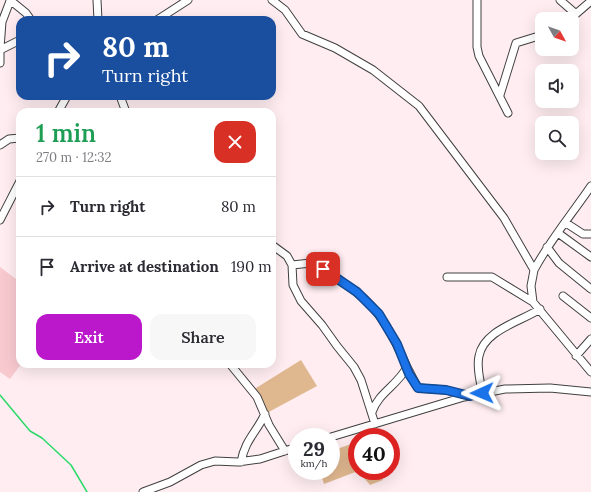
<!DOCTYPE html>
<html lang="en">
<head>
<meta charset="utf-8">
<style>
	:root { --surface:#fff; --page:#f7f7f7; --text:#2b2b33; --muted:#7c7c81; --line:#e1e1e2; --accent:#ba18ca }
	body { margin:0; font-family:Lora,serif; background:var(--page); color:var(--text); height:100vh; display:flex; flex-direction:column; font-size:15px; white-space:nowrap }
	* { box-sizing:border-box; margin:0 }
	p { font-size:13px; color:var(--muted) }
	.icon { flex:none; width:22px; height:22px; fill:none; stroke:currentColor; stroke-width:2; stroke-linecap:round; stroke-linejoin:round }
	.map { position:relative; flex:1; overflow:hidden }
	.details { position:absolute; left:16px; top:108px; width:260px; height:260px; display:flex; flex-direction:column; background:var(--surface); border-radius:12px; box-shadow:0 4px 16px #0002 }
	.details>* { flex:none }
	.top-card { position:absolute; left:16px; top:16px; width:260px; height:84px; border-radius:12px; box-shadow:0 4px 16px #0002; background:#1a4fa0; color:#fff; overflow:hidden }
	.needle { width:26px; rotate:130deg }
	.buttons { position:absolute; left:535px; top:12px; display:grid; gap:8px }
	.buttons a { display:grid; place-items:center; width:44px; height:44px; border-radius:8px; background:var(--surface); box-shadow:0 4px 16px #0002; font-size:20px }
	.speed { position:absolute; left:288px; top:428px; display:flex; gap:8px; font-size:20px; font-weight:700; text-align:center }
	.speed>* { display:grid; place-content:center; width:52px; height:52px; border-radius:50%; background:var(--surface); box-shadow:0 4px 16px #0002; line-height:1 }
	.speed small { font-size:10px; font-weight:400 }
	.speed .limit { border:6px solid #d22; background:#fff; color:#111 }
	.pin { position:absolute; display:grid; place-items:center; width:34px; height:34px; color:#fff; margin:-17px; border-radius:8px; box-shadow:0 2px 6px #0006 }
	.me { position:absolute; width:44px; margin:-22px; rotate:269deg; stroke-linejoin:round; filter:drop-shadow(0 0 3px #0008) }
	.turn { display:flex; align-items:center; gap:14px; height:84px; padding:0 20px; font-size:18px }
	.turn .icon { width:52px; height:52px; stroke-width:2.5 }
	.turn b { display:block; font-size:28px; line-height:34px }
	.round { display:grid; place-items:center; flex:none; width:42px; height:42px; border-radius:12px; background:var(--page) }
	.summary { display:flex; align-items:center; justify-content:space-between; height:68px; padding:0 20px }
	h1 { font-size:24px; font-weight:600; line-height:30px; color:#1e9e55 }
	.action { display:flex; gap:8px; margin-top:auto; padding:8px 20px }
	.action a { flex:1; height:46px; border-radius:12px; background:var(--accent); color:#fff; font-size:16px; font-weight:600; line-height:46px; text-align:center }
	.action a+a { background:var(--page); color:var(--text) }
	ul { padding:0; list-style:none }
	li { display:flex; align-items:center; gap:12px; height:60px; padding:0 20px; border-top:1px solid var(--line) }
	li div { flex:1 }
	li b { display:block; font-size:15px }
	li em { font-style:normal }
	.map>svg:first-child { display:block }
	.farmland { fill:#f8cad0 }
	.forest { fill:#e0b890 }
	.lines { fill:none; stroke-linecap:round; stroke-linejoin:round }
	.stream { stroke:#2cda6a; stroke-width:1.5 }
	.minor-casing { stroke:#404040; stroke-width:9 }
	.minor { stroke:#fff; stroke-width:7 }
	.route-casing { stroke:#114b97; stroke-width:10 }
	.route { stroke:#1a73e8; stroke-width:7 }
</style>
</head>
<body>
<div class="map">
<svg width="591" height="492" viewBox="0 0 591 492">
	<rect width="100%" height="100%" fill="#ffedf1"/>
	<path class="farmland" d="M 0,267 L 20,282 L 21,364 L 10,379 L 0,372 Z"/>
	<path class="forest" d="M 301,360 L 317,386 L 265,414 L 251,391 Z
		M 357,442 L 357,471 L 381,471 L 383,480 L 370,485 L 358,471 L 324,484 L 320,471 L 331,471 L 331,451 Z"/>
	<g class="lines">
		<path class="stream" d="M 0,395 L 30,431 L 42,438 L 71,465 L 87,492"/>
		<g class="minor-casing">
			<path id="minor" d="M 10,0 L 26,13 L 31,20
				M 97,0 L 98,20
				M 272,0 L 285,10 L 302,34 L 335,48 L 373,70 L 419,106 L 504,218 L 534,270 L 531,286 L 533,302 L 591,372
				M 477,0 L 477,47 L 479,56 L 508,113
				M 560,0 L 576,14
				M 570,19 L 591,1
				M 157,20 L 188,0
				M 0,48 L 2,22 L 10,1
				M 0,50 L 20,40
				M 0,52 L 0,63
				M 500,95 L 516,43 L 542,35
				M 120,96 L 126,112
				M 58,112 L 67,96
				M 0,145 L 9,139 L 20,138
				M 0,220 L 20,181
				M 566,223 L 583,234 L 591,234
				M 558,233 L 591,257
				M 272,245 L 287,256 L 292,265 L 293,285 L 301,301 L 322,325 L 337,346 L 354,367 L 361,380 L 375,424
				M 547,247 L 559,263 L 591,289
				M 292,265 L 311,263 L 316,264 C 329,274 343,282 356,292 C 381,310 395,340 407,367 C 397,386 379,392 372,412
				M 534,270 C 550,240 572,214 591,186
				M 447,277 L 492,277 L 533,302
				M 563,296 L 591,318
				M 576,356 L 591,339
				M 230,364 L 257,397 L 269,425 L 285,451
				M 407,367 L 418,388 L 446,390 L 469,396
				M 482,393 C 481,382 476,368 479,356 C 484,330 520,322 540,309
				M 331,437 L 464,397 L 505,389 L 550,388 L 591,392
				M 241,462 C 245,440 256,433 265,414
				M 143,492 L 170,482 L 201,465 L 215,461 L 238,462 L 260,459 L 297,447"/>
		</g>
		<use href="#minor" class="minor"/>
	</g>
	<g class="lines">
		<g class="route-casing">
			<path id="route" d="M 323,269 L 357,292 L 379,314 L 397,344 L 409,374 L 418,388 L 446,390 L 470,396 L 482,393"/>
		</g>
		<use href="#route" class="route"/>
	</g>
</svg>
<div class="buttons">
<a><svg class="needle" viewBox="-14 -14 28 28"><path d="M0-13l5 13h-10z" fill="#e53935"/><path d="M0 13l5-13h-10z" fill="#7c7c81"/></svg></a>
<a><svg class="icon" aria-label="sound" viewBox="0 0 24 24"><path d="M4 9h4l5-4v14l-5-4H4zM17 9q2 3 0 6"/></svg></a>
<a><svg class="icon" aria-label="search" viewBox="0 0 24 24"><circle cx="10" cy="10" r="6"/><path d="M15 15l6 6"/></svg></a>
</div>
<div class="speed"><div>29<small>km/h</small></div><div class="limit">40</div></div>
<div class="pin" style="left:323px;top:269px;background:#d93025"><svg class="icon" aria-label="arrive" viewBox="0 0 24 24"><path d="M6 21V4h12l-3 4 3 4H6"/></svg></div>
<svg class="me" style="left:482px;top:393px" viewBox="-20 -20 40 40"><path d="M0-17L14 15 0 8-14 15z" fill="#1a73e8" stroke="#fff" stroke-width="4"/></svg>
<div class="top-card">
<div class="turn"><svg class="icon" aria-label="right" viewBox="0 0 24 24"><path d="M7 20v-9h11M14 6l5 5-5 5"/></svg><div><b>80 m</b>Turn right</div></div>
</div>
<section class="details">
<div class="summary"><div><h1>1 min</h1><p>270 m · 12:32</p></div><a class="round" style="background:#d93025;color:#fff"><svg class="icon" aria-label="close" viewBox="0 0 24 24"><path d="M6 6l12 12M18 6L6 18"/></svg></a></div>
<ul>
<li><svg class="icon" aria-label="right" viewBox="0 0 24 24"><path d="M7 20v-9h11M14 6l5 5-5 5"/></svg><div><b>Turn right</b></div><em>80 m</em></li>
<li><svg class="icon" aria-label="arrive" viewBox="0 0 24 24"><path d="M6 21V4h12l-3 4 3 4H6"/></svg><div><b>Arrive at destination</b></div><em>190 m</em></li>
</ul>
<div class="action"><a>Exit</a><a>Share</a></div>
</section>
</div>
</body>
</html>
